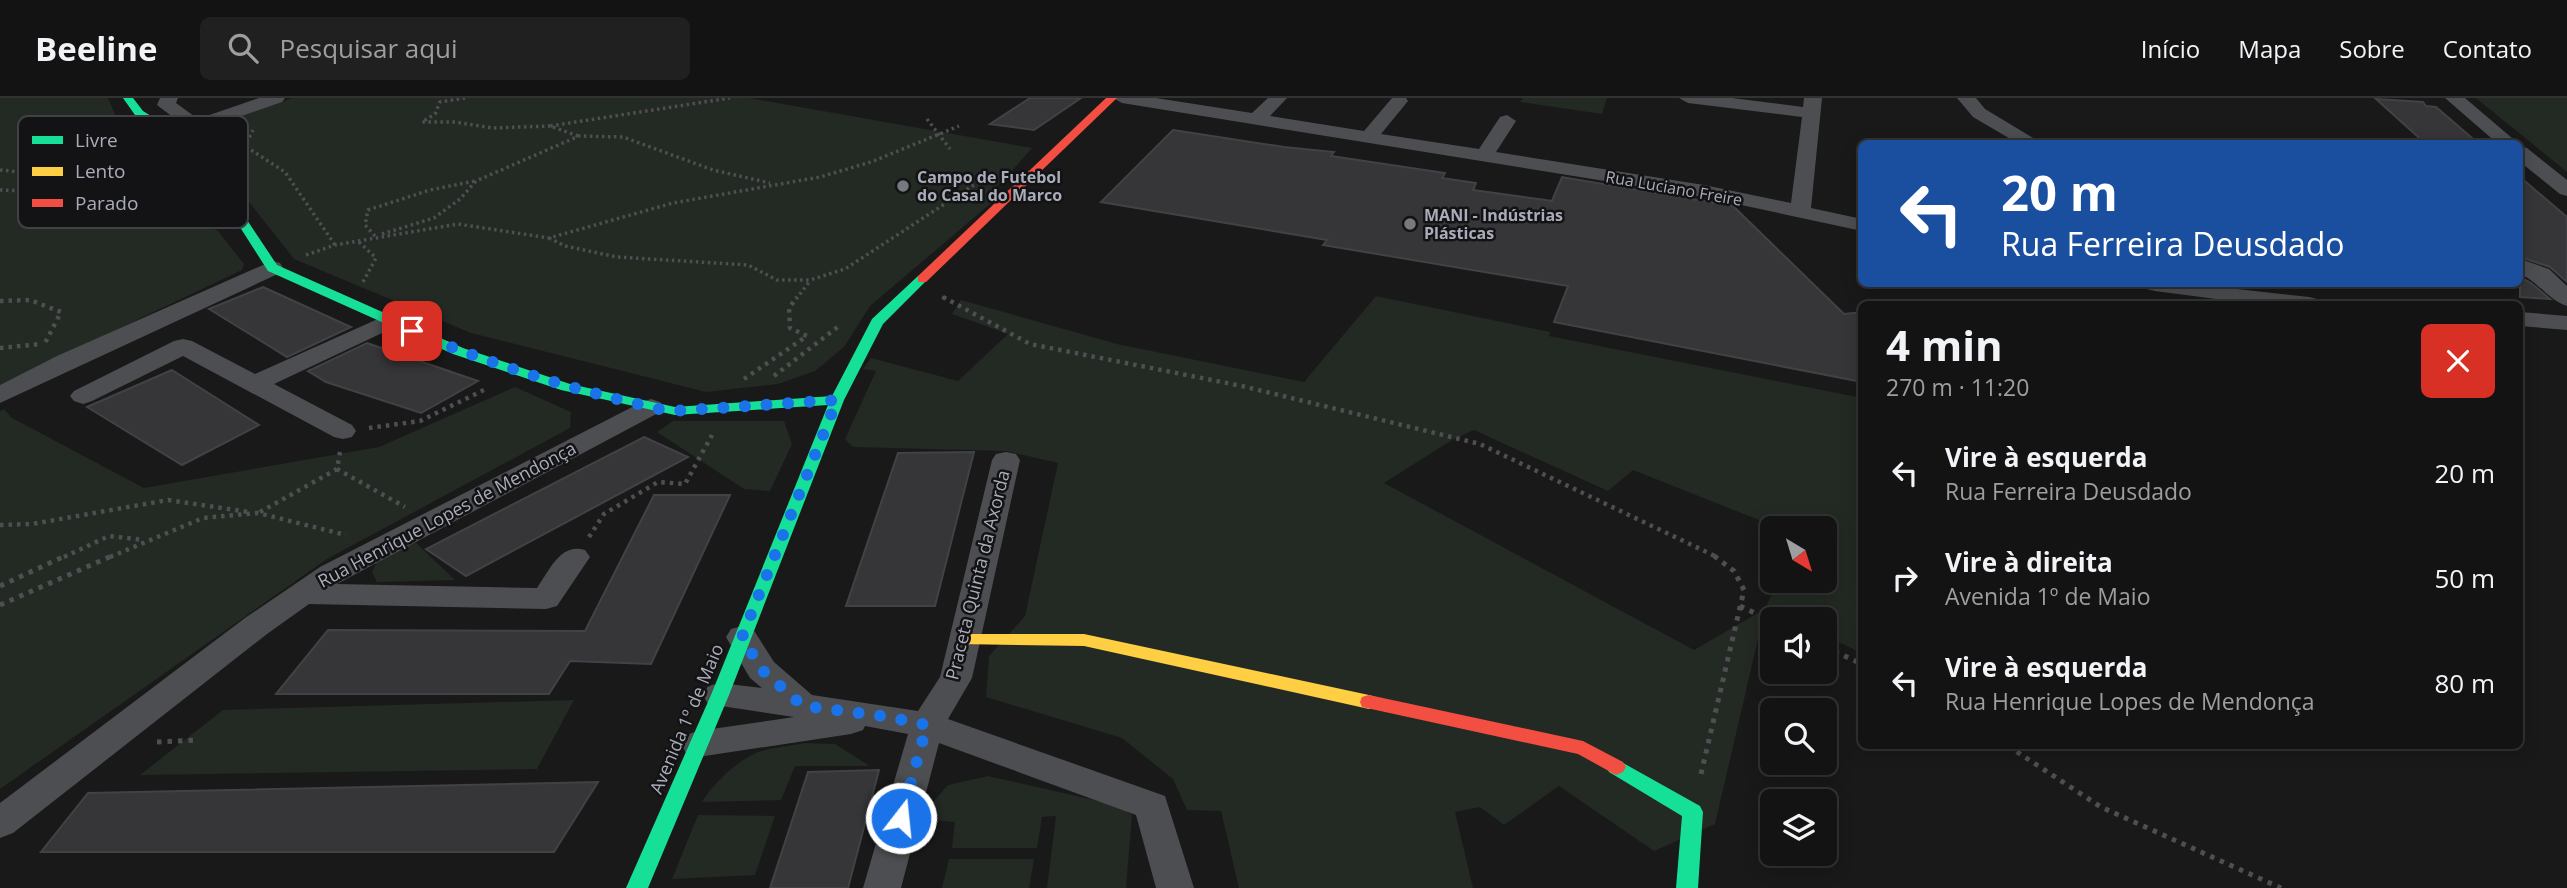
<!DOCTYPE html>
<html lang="pt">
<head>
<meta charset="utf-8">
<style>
	:root { --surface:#131313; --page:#202021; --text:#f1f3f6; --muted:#9d9ea0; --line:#323233 }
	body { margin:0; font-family:"Open Sans",sans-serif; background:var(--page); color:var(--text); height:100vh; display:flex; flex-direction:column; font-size:26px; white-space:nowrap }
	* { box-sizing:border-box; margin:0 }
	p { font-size:23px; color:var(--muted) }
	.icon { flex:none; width:38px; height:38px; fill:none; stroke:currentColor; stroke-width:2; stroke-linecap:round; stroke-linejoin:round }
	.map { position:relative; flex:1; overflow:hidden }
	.sheet { position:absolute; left:1858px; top:203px; width:665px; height:448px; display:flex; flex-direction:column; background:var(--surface); border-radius:10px; box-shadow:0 4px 18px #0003,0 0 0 2px var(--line) }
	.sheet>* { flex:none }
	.guide { position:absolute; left:1858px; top:42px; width:665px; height:147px; border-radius:10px; box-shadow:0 4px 18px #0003,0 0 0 2px var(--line); background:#1a4fa0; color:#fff; overflow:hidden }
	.needle { width:46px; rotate:142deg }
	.fabs { position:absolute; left:1760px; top:418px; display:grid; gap:14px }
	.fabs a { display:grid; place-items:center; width:77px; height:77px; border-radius:10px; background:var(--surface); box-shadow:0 4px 18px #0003,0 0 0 2px var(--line); font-size:35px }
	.pin { position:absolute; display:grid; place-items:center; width:60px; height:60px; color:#fff; margin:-30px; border-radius:14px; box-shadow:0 4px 10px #0006 }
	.me { position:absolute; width:77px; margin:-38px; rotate:16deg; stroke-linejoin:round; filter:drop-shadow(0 0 5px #0008) }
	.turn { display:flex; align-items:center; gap:24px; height:147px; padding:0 28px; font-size:32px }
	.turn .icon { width:91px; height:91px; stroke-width:2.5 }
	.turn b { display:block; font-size:49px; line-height:60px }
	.round { display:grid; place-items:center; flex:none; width:74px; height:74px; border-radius:10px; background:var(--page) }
	.summary { display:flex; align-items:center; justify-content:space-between; height:119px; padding:0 28px }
	h1 { font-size:42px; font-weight:700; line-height:52px }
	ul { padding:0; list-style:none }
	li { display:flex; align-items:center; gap:21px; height:105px; padding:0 28px }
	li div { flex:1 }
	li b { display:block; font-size:26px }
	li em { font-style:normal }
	header { display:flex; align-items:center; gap:42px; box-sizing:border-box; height:98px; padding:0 35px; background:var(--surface); border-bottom:2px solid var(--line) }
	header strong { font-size:33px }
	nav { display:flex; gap:38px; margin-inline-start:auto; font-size:24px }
	.search { width:490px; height:63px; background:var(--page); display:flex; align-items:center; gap:18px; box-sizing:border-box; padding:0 24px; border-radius:10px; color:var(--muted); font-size:26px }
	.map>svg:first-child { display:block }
	.green { fill:#232923; fill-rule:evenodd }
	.building { fill:#363638; stroke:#414245; stroke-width:2 }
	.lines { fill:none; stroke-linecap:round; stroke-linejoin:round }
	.path-far2 { stroke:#4f4f53; stroke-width:3.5; stroke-dasharray:2.5 3.5; stroke-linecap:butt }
	.path-far1 { stroke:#4f4f53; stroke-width:4.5; stroke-dasharray:3.5 5; stroke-linecap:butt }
	.path { stroke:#4f4f53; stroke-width:5; stroke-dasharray:4.5 6; stroke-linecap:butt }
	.street { fill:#4d4e51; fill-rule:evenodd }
	.fast { fill:#16e098; fill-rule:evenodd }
	.slow { fill:#ffcf43; fill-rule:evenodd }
	.jam { fill:#f24e42; fill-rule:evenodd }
	.route { stroke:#1a73e8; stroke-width:12; stroke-dasharray:0 21.6 }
	.poi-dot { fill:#777981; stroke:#131315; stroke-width:2.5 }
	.labels { text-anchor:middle; stroke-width:5; stroke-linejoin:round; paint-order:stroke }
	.far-poi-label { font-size:16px; font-weight:bold; fill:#aaadb9; stroke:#131315; text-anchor:start }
	.far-street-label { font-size:16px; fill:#aaadb9; stroke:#131315 }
	.street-label { font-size:18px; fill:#aaadb9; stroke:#131315 }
	.key { fill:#131315; stroke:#404146; stroke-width:2 }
	.key-label { font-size:19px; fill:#aaadb9 }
</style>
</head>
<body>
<header>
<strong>Beeline</strong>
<div class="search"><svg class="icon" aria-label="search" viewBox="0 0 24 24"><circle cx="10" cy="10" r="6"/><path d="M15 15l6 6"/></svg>Pesquisar aqui</div>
<nav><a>Início</a><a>Mapa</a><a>Sobre</a><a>Contato</a></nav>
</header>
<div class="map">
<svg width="2567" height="790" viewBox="0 0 2567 790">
	<rect width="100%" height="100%" fill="#191919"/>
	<path class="green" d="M 0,0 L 108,0 L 116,19 L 186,68 L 203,100 L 171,110 L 218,133 L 244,166 L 242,172 L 0,287 Z
		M 292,0 L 749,0 L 1032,50 L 1003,83 L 985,98 L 996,101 L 870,208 L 844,249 L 815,273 L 778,286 L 706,294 L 471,235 L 294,161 L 198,39 L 215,27 Z
		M 1523,0 L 1607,0 L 1602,16 L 1520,4 Z
		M 2476,0 L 2567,0 L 2567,74 Z
		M 1376,198 L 1550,234 L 1549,238 L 1862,300 L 1862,555 L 1825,538 L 1825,522 L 1789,521 L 1765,511 L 1715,726 L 1654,753 L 1559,688 L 1504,727 L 1480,709 L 1455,714 L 1473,790 L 1239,790 L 1221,713 L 1187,712 L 1173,681 L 1122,640 L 986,599 L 989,558 L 1025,518 L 1058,365 L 1006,353 L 853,349 L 845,341 L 876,273 L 863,271 L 871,260 L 958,283 L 1008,236 L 952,216 L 961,202 L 1117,246 L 1304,284 ZM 1474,332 L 1608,393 L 1633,372 L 1779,430 L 1825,430 L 1825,483 L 1778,483 L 1765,511 L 1694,552 L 1384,385 L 1452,342 Z
		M 515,289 L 571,314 L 570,330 L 327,461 L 0,691 L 0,313 L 4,311 L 12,320 L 144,390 L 379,349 Z
		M 673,323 L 784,323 L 792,346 L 770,393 L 744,391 L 657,334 Z
		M 412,441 L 455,482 L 377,484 L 372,474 L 378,462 Z
		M 574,602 L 537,671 L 140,677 L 223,612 Z
		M 805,645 L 835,646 L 870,668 L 795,668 L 781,702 L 702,704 C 713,685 740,660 761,653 C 775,649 791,648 805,645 Z
		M 988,678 L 1116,707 L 1132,717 L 1126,790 L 1047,790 L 1056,718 L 1042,719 L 1037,750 L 952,750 L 955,724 L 931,722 L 930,707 L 948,687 Z
		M 698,717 L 775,718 L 755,777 L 672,781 Z
		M 949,761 L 1034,761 L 1029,790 L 942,790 Z"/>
	<path class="building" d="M 1030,0 L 1081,0 L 1034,32 L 990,26 Z
		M 2376,1 L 2423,4 L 2426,8 L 2436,9 L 2479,46 L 2426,46 Z
		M 1173,32 L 1284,49 L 1334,54 L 1331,58 L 1445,75 L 1442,80 L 1476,85 L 1473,92 L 1552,103 L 1562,79 L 1733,108 L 1844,216 L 1862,214 L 1862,284 L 1554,224 L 1568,188 L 1323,147 L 1327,142 L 1101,104 Z
		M 2520,79 L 2567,119 L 2567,184 L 2550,169 L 2520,159 Z
		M 2520,179 L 2531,185 L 2550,201 L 2520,199 Z
		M 263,189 L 351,229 L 287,259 L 209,211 Z
		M 367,245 L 478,283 L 421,315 L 326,284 L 308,273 Z
		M 172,272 L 259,327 L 182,367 L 87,309 Z
		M 644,339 L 688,359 L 466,478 L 426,451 Z
		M 974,354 L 935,508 L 846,508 L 898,355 Z
		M 654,397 L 730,397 L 651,566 L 570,563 L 549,596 L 276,596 L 328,532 L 585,533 Z
		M 879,672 L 848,790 L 770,790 L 808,674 Z
		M 598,684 L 554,754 L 41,754 L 88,695 Z"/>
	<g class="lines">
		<path class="path-far2" d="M 465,0 L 440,4 L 435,16 L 422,24 L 455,24 L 492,30 L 550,28
			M 927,21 L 950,51
			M 578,38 L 550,28 L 730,0
			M 231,39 L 285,74 L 335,147
			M 244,50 L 253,32
			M 0,72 L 70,79 L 108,75 L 158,59
			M 0,92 L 89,95 L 198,109
			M 382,136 L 434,120 L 460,101 L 476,83 L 579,38 L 623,39 L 713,72 L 770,85
			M 375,138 L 365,127 L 368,112 L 430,92 L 475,83
			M 549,140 L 565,148 L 617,159 L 748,167 L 777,182 L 810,182 L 845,171 L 986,79
			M 359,144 L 376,160 L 363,184
			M 306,157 L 335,147 L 458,126 L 549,140 L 673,105 L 820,79 L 871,64 L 959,28
			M 942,199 L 946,201
			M 796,201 L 810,183"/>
		<path class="path-far1" d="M 943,199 L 1030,246 L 1242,288 L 1480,346 L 1717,459
			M 0,203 L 30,202 L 61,214 L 45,245
			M 0,250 L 41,246
			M 774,278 L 839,228
			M 744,281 L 807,238 L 790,230 L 789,210 L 797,199
			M 369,330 L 420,323 L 486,291
			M 340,354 L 337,371 L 405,409
			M 260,414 L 337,371
			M 0,427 L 32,426 L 168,402 L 248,414
			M 589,439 L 604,416 L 658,384 L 685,386 L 712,337
			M 64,459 L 109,438 L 144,442
			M 110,459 L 203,420 L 258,415 L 346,437"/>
		<path class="path" d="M 0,488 L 67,457
			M 0,507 L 114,457
			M 1740,508 L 1773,524
			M 1825,549 L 1862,566
			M 157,644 L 198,642
			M 2008,648 L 2101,709 L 2281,790
			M 1701,676 L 1744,492 L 1734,473 L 1713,457"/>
		<path class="street" d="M 160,0 L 178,0 L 176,5 L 198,21 L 259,0 L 285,0 L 282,4 L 172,42 L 163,36 L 165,32 L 182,26 L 157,7 Z
			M 1113,0 L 1156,0 L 1252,15 L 1268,0 L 1287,0 L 1270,18 L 1364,33 L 1392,0 L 1406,0 L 1408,3 L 1381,36 L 1479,51 L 1500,19 L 1507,17 L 1516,23 L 1496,54 L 1704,87 L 1791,105 L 1802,19 L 1688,5 L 1679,0 L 1732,0 L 1803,9 L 1804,0 L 1822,0 L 1811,110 L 1862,121 L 1862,133 L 1704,99 L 1122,5 Z
			M 1957,0 L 1976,0 L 1985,11 L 2043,46 L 2019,46 L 1973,19 Z
			M 2445,0 L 2465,0 L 2519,46 L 2498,46 Z
			M 2520,48 L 2527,50 L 2567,82 L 2567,98 L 2560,96 L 2520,64 Z
			M 2520,161 L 2549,171 L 2567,188 L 2567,208 C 2549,203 2538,183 2520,176 Z
			M 272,163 L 280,165 L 283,170 L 280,175 L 0,305 L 0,287 L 57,258 Z
			M 2144,186 L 2193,186 L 2309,199 L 2317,201 L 2321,206 L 2254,206 L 2155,193 L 2147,191 Z
			M 2520,214 L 2567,218 L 2567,232 L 2520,228 Z
			M 389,216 L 397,218 L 401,223 L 397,228 L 274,286 L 352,327 L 356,333 L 352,339 L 343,341 L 334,339 L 183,258 L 92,303 L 83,306 L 74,303 L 70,298 L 74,293 L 174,243 L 183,241 L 192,243 L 255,276 Z
			M 651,301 L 660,304 L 664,309 L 660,314 L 337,486 L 537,490 C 550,472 560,445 585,452 L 590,459 L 557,508 L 546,511 L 309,506 L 267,536 L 13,735 L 0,740 L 0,705 L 245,520 L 320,469 L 642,304 Z
			M 1006,354 L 1016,356 L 1020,362 L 972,580 L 948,621 L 1165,698 L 1194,790 L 1156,790 L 1136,717 L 939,645 L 901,790 L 863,790 L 908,636 L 865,628 L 863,632 L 851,636 L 698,659 L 686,655 L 681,646 L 686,637 L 698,633 L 794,619 L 708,606 L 703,597 L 708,588 L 720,585 L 762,590 L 750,580 L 726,539 L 731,531 L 742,528 L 753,531 L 774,564 L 812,597 L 918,613 L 940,579 L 992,362 L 996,356 Z"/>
		<path class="fast" d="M 123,0 L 133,0 L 143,13 L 186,40 L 233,101 L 277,167 L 463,250 L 570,286 L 675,309 L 832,298 L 872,221 L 918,178 L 922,177 L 928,181 L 883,226 L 844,302 L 729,597 L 648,790 L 626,790 L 711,597 L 828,307 L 675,317 L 561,292 L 453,256 L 268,173 L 224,104 L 178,44 L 135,17 Z
			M 1616,661 L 1700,708 L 1703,714 L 1698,790 L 1676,790 L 1682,718 L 1609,674 L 1606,669 L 1609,664 Z"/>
		<path class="slow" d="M 965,536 L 1084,536 L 1369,597 L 1376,599 L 1378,604 L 1376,609 L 1369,611 L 1084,548 L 959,546 L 956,542 L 959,538 Z"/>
		<path class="jam" d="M 1106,0 L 1117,0 L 926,184 L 918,184 L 918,178 Z
			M 1369,597 L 1583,643 L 1623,664 L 1626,669 L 1623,674 L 1616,677 L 1578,656 L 1362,609 L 1360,604 L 1362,599 Z"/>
	</g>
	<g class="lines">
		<path class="route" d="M 412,233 C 492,267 574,292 659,311 L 674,313 L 837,302 L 742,539 L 762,572 L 803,608 L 882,618 L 927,627 L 901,720"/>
	</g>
	<g class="poi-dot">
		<circle cx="903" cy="88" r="7"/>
		<circle cx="1410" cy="126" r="7"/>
	</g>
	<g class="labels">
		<g class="far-poi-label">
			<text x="917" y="85">Campo de Futebol<tspan x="917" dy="18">do Casal do Marco</tspan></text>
			<text x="1424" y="123">MANI - Indústrias<tspan x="1424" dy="18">Plásticas</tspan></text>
		</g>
		<g class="far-street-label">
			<text transform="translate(1674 90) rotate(10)" y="6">Rua Luciano Freire</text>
		</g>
		<g class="street-label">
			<text transform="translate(447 417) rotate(-28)" y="6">Rua Henrique Lopes de Mendonça</text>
			<text transform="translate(978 477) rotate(-76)" y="6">Praceta Quinta da Axorda</text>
			<text transform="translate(687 621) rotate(-67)" y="6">Avenida 1º de Maio</text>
		</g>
	</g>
	<rect x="18" y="18" width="230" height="112" rx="10" class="key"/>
	<rect x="32" y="38" width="31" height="8" fill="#16e098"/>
	<rect x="32" y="69" width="31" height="9" fill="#ffcf43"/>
	<rect x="32" y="101" width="31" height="8" fill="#f24e42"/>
	<g class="key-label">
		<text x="75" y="49">Livre</text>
		<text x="75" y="80">Lento</text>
		<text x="75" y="112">Parado</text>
	</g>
</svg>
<div class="fabs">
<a><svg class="needle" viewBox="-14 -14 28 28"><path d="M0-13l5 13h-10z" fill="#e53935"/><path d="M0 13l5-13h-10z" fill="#9d9ea0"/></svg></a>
<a><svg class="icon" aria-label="sound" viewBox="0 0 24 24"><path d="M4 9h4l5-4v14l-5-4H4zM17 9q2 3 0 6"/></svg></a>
<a><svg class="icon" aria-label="search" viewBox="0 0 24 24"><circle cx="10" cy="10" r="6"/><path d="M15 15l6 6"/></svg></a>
<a><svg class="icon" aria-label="layers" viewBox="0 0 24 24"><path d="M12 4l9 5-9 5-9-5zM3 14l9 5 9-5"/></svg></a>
</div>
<div class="pin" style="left:412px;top:233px;background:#d93025"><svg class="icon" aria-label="arrive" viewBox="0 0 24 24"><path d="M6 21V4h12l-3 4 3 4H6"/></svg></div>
<svg class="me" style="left:901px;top:720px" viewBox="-20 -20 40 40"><circle r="17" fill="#1a73e8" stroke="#fff" stroke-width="3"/><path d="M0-11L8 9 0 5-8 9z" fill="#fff"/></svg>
<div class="guide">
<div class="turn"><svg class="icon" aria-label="left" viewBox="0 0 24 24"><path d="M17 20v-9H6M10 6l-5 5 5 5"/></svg><div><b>20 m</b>Rua Ferreira Deusdado</div></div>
</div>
<section class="sheet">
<div class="summary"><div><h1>4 min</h1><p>270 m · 11:20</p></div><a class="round" style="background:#d93025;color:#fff"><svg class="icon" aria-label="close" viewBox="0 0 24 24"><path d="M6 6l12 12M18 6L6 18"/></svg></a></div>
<ul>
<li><svg class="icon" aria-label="left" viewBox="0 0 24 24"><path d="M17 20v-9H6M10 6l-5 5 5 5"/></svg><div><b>Vire à esquerda</b><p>Rua Ferreira Deusdado</p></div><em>20 m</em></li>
<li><svg class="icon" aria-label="right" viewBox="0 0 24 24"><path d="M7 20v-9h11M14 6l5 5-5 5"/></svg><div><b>Vire à direita</b><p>Avenida 1º de Maio</p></div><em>50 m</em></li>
<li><svg class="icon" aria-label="left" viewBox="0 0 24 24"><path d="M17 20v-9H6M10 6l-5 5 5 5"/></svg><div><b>Vire à esquerda</b><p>Rua Henrique Lopes de Mendonça</p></div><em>80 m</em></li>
</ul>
</section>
</div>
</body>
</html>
